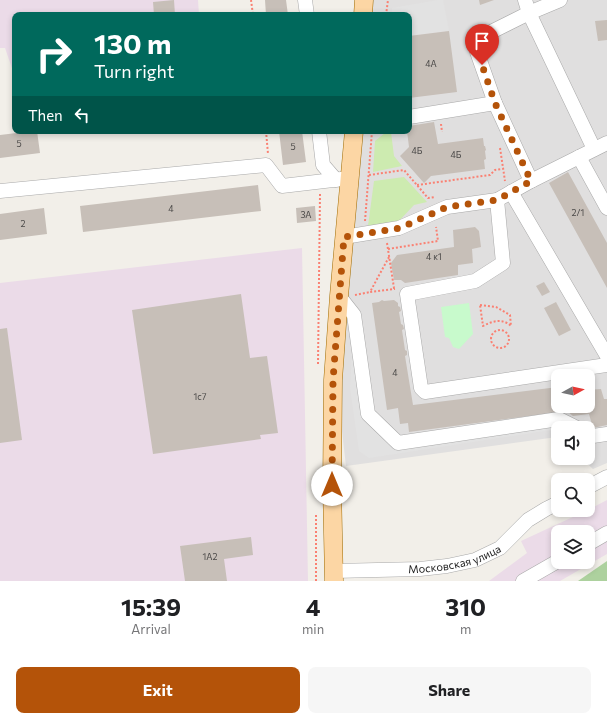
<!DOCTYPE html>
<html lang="en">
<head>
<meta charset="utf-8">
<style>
	:root { --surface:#fff; --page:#f6f6f6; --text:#202124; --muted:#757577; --accent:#b45309 }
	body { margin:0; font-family:Commissioner,sans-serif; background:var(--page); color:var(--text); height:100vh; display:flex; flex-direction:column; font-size:15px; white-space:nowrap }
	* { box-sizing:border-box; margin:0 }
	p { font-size:13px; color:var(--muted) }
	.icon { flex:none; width:22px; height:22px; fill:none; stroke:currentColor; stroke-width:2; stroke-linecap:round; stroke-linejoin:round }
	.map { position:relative; height:581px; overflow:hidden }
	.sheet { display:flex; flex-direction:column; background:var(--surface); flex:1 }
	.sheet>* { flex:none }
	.banner { position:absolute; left:12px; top:12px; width:400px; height:122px; border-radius:8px; box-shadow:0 2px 6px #0003; background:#00695c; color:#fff; overflow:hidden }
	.needle { width:26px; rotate:82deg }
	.buttons { position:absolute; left:551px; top:369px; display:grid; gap:8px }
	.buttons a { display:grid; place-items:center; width:44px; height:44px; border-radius:8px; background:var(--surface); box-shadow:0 2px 6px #0003; font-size:20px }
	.pin { position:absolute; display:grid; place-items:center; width:34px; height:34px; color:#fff; margin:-41px -17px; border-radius:50% 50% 50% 0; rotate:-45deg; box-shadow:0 0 4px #0007 }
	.pin .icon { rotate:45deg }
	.me { position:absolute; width:44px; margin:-22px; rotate:0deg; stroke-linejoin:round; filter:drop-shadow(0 0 3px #0008) }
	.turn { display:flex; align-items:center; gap:14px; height:84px; padding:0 16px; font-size:18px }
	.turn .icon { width:52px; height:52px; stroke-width:2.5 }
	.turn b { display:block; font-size:28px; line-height:34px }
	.then { display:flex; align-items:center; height:38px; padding:0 16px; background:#0003; gap:8px; font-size:15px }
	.eta { display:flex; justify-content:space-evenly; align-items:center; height:68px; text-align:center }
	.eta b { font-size:24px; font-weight:700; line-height:28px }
	.cta { display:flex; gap:8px; margin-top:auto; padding:8px 16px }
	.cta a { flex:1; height:46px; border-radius:8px; background:var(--accent); color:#fff; font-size:16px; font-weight:700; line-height:46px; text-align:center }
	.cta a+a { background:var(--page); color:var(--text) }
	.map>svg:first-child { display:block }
	.residential { fill:#e0dfdf; fill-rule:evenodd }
	.industrial { fill:#ebdbe8; fill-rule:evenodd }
	.grass { fill:#cdebb0 }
	.forest { fill:#add19e }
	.park { fill:#c8facc }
	.parking { fill:#e2e2e2 }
	.building { fill:#c7bfb8 }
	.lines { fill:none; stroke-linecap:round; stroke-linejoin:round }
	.minor-casing { stroke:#a9a9a9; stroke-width:15 }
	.major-casing { stroke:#a06b00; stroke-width:19 }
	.path { stroke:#fa8072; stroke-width:2; stroke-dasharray:2 2; stroke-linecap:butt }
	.minor { stroke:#fff; stroke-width:14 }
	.major { stroke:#fcd6a4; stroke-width:18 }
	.route { stroke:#b45309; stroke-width:7; stroke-dasharray:0 12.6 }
	.labels { text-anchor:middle; stroke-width:3; stroke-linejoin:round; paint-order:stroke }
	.number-label { font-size:9px; fill:#4b4948 }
	.street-label { font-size:11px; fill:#222; stroke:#fff }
</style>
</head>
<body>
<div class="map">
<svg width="607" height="581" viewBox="0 0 607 581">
	<rect width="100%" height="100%" fill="#f2efe9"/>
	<path class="residential" d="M 366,0 L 607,0 L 607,463 L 593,469 L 581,458 L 588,458 L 588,428 L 558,428 L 558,437 L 557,437 L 346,466 L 336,379 L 357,131 L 409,131 L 409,15 L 365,15 ZM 558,376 L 588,376 L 588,406 L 558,406 Z"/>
	<path class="industrial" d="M 0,0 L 198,0 L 199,15 L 15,15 L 15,77 L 5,48 L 0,48 Z
		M 302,248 L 308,581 L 0,581 L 0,283 Z
		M 607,500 L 607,554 L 560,581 L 489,581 L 527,553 L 521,541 L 588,510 ZM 558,532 L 588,532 L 588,562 L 558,562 Z"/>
	<path class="grass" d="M 391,132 L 394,156 L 402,166 L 373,172 L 375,141 L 385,133 Z
		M 404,177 L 427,202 L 414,205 L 398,222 L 368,226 L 374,181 Z"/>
	<path class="forest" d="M 607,561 L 607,581 L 578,581 Z"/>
	<path class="park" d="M 469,303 L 473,334 L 459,349 L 453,347 L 449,338 L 445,337 L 441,307 Z"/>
	<path class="parking" d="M 438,0 L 443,0 L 449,31 L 409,36 L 409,15 L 392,15 L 392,8 Z
		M 354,315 L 368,414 L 398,443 L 559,419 L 577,428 L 558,428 L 558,429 L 369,458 L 359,451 L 350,388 Z"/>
	<path class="building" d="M 174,0 L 175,15 L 154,15 L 153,2 Z
		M 265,0 L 286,0 L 288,15 L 266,15 Z
		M 479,0 L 494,0 L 480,5 Z
		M 607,20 L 607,40 L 598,41 L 595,21 Z
		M 449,31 L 457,92 L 409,98 L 409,36 Z
		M 434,122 L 438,144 L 483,138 L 484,146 L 485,146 L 486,150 L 485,151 L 486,159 L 484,160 L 485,169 L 431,176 L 424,183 L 400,156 L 409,147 L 407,131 L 409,131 L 409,126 Z
		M 33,131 L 37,131 L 40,153 L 0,158 L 0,135 Z
		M 279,131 L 302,131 L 306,162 L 283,165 Z
		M 568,172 L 607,243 L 607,288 L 549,183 Z
		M 258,185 L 261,211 L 83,232 L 80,206 Z
		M 315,206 L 316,221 L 297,223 L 296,208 Z
		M 44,208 L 47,234 L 0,240 L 0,214 Z
		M 475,227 L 479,231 L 481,247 L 472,249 L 473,263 L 458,265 L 458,275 L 405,283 L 401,280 L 394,280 L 391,263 L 397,255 L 454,247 L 453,230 Z
		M 544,282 L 550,292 L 542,296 L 536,286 Z
		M 241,294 L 250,358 L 267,356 L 278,433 L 260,435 L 261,439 L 153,454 L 132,310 Z
		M 382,300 L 384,301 L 394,300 L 398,303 L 398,306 L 400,307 L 401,311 L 399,312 L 401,324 L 403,325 L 404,329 L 402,330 L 405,350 L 407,351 L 407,355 L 405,356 L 413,405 L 558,387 L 558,406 L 588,406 L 588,390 L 601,389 L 604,399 L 607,399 L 607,425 L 593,428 L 589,414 L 573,416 L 567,411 L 409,432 L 408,423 L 400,424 L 398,408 L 387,410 L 372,303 L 379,302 Z
		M 556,302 L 571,330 L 559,336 L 544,308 Z
		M 7,328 L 22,440 L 0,443 L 0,329 Z
		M 251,537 L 253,555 L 224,559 L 227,581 L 185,581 L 180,546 Z"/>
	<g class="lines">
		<g class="minor-casing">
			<g id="minor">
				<path d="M 305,0 L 307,15"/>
				<path d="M 525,0 L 529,13 L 594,149"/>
				<path d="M 409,117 L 495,103"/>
				<path d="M 319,131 L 323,165 L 336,180"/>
				<path d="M 579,157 L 607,208"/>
				<path d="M 531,181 L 495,103 L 477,52 L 477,42 L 483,36 L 529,13 L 560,0"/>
				<path d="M 0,191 L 266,165 L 282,186 L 350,178"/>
				<path d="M 511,192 L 607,356"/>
				<path d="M 497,200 L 503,263 L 475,281 L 407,294 L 421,388 L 425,392 L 607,365"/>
				<path d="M 344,237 L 399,228 L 447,207 L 497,200 L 531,181 L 607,143"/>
				<path d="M 339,296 L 354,315 L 368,414 L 398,443 L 559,419 L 577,428"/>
				<path d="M 588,434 L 593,436 L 607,434"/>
				<path d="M 588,487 L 607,477"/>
				<path d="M 588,544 L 607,533"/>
				<path id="s1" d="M 334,571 L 420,569 L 447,566 L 475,560 L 500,548 L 528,520 L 546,509 L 558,503"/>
				<path d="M 523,581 L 558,561"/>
			</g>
		</g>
		<g class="major-casing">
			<path id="major" d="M 363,15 L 364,0
				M 334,581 L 332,485 L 333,380 L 339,296 L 354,131"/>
		</g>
		<path class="path" d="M 251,0 L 253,15
			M 386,15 L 388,0
			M 441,124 L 442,132
			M 266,131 L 268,154
			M 500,148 L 505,181
			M 369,175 L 404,170 L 428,198 L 435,197
			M 417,185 L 490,175 L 495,170 L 503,169
			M 365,221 L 372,131
			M 387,243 L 394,288 L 396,288
			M 388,249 L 438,241 L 436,227
			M 389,257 L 370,292 L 395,289
			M 355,295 L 370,292
			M 480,305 L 496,307 L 510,315 L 511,326 C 503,318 492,321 483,326 Z
			M491 339a9 9 0 1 1 18 0a9 9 0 1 1-18 0Z
			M 318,364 L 320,194
			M 316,581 L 316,514"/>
		<use href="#minor" class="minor"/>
		<use href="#major" class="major"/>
	</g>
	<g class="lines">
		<path class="route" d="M 332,485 L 333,380 L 344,237 L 400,228 L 447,207 L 497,200 L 531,181 L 495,103 L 482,65"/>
	</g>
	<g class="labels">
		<g class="number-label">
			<text x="431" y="67">4А</text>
			<text x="19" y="147">5</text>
			<text x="293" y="150">5</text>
			<text x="417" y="154">4Б</text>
			<text x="456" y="158">4Б</text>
			<text x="171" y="212">4</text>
			<text x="578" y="216">2/1</text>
			<text x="306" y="218">3А</text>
			<text x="23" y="227">2</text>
			<text x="434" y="260">4 к1</text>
			<text x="395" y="376">4</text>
			<text x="200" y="400">1с7</text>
			<text x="210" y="560">1А2</text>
		</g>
		<g class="street-label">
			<text dy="4" stroke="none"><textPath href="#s1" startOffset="122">Московская улица</textPath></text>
		</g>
	</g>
</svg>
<div class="buttons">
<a><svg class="needle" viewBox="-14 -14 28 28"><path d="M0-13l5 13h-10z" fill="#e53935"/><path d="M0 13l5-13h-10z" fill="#757577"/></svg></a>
<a><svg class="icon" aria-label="sound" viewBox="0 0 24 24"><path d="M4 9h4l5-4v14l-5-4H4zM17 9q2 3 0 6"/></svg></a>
<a><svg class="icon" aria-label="search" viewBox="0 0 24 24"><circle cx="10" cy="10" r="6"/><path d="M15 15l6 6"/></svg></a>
<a><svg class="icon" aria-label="layers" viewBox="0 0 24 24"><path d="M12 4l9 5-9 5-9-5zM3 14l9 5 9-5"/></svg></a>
</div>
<div class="pin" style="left:482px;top:65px;background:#d93025"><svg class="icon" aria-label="arrive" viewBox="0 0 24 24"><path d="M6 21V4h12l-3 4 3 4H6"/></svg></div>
<svg class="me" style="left:332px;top:485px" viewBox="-20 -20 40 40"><circle r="19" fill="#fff"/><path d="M0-13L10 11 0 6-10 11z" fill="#b45309"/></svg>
<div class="banner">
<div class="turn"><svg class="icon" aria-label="right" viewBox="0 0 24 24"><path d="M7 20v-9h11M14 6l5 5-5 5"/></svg><div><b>130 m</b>Turn right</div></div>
<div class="then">Then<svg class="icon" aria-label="left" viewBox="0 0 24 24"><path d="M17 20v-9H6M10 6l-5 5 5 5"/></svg></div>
</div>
</div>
<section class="sheet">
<div class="eta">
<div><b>15:39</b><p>Arrival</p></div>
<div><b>4</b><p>min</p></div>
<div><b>310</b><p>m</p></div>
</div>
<div class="cta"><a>Exit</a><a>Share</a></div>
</section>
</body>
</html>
